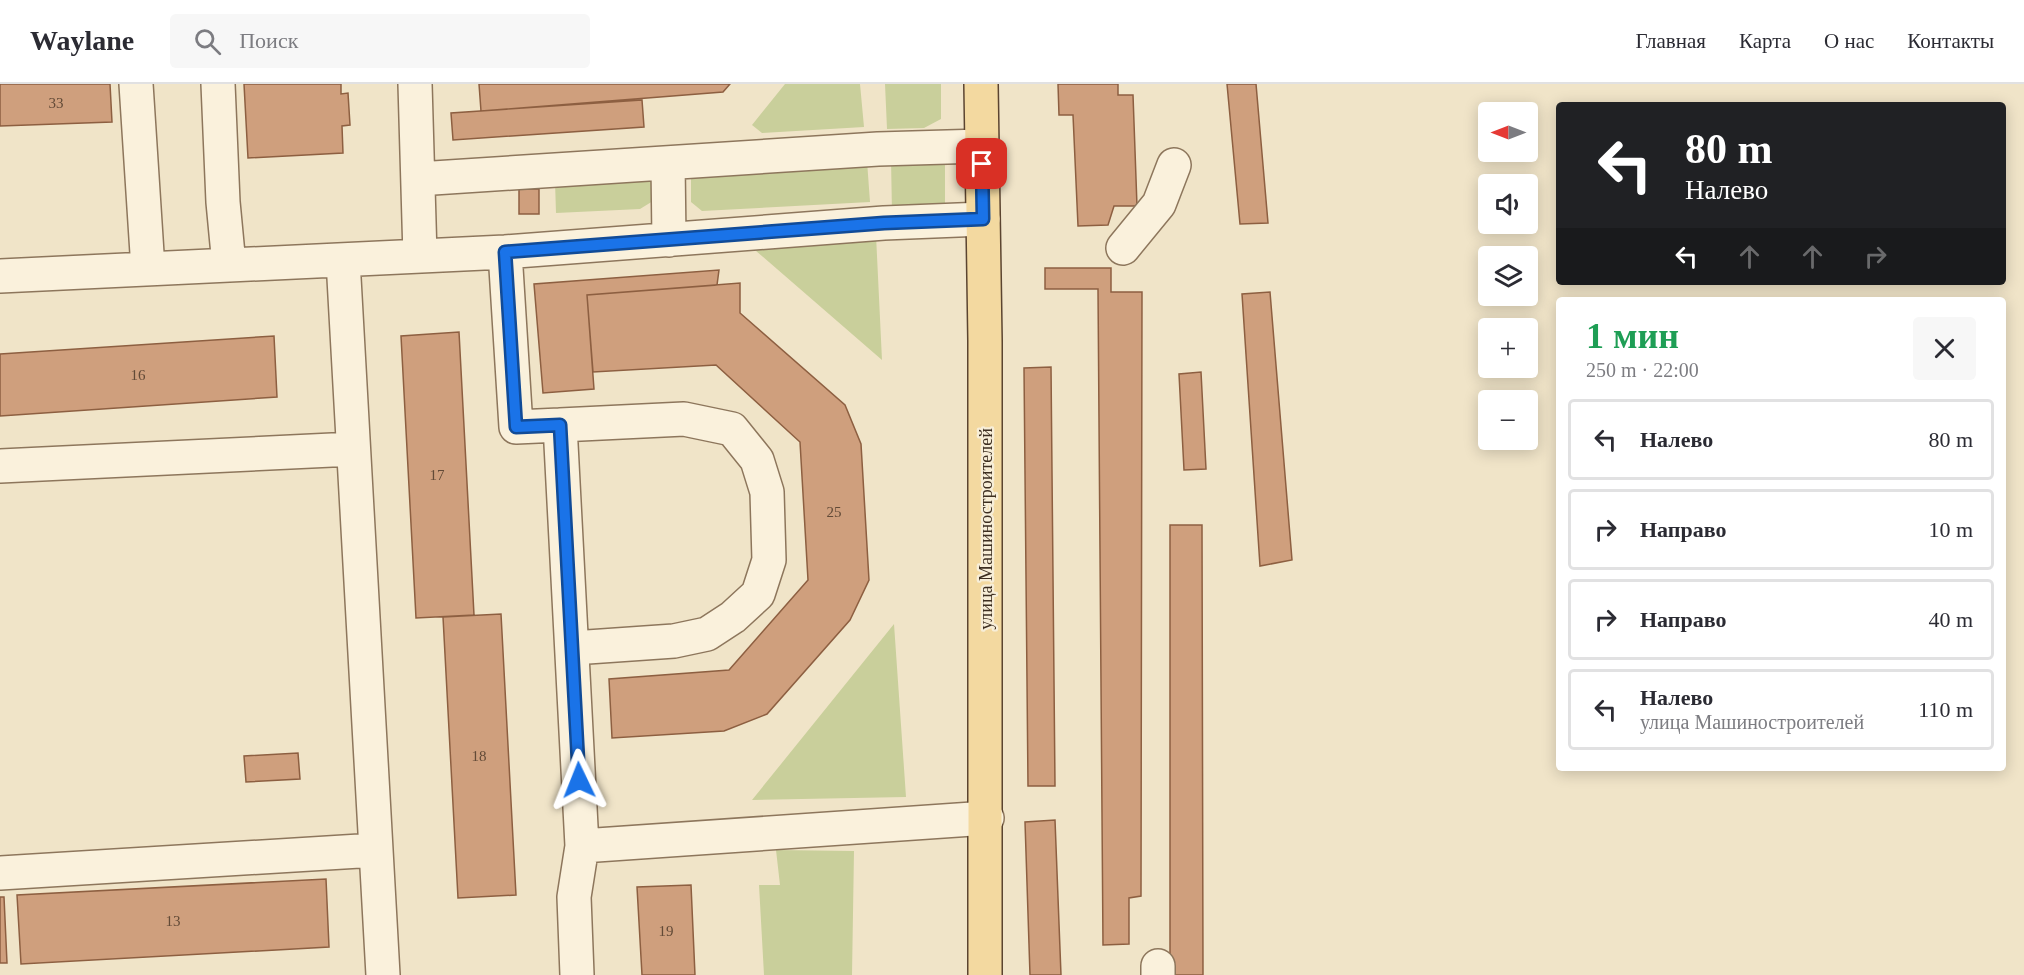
<!DOCTYPE html>
<html lang="ru">
<head>
<meta charset="utf-8">
<style>
	:root { --surface:#fff; --page:#f7f7f7; --text:#2b2b33; --muted:#7c7c81; --line:#e1e1e2 }
	body { margin:0; font-family:Georgia,serif; background:var(--page); color:var(--text); height:100vh; display:flex; flex-direction:column; font-size:22px; white-space:nowrap }
	* { box-sizing:border-box; margin:0 }
	p { font-size:20px; color:var(--muted) }
	.icon { flex:none; width:33px; height:33px; fill:none; stroke:currentColor; stroke-width:2; stroke-linecap:round; stroke-linejoin:round }
	.map { position:relative; flex:1; overflow:hidden }
	.side { position:absolute; left:1556px; top:213px; width:450px; height:474px; display:flex; flex-direction:column; background:var(--surface); border-radius:6px; box-shadow:0 3px 15px #0003 }
	.side>* { flex:none }
	.banner { position:absolute; left:1556px; top:18px; width:450px; height:183px; border-radius:6px; box-shadow:0 3px 15px #0003; background:#202124; color:#fff; overflow:hidden }
	.needle { width:39px; rotate:270deg }
	.buttons { position:absolute; left:1478px; top:18px; display:grid; gap:12px }
	.buttons a { display:grid; place-items:center; width:60px; height:60px; border-radius:6px; background:var(--surface); box-shadow:0 3px 15px #0003; font-size:30px }
	.pin { position:absolute; display:grid; place-items:center; width:51px; height:51px; color:#fff; margin:-26px; border-radius:12px; box-shadow:0 3px 9px #0006 }
	.me { position:absolute; width:66px; margin:-33px; rotate:358deg; stroke-linejoin:round; filter:drop-shadow(0 0 4px #0008) }
	.turn { display:flex; align-items:center; gap:21px; height:126px; padding:0 30px; font-size:27px }
	.turn .icon { width:78px; height:78px; stroke-width:2.5 }
	.turn b { display:block; font-size:42px; line-height:51px }
	.lanes { display:flex; align-items:center; height:57px; padding:0 30px; background:#0003; justify-content:center; gap:30px; direction:ltr }
	.lanes .off { opacity:.35 }
	.round { display:grid; place-items:center; flex:none; width:63px; height:63px; border-radius:6px; background:var(--page) }
	.head { display:flex; align-items:center; justify-content:space-between; height:102px; padding:0 30px }
	h1 { font-size:36px; font-weight:800; line-height:45px; color:#1e9e55 }
	ul { padding:0; list-style:none }
	li { display:flex; align-items:center; gap:18px; height:81px; margin:0 12px 9px; padding:0 18px; border:3px solid var(--line); border-radius:6px }
	li div { flex:1 }
	li b { display:block; font-size:22px }
	li em { font-style:normal }
	header { display:flex; align-items:center; gap:36px; box-sizing:border-box; height:84px; padding:0 30px; background:var(--surface); border-bottom:2px solid var(--line) }
	header strong { font-size:28px }
	nav { display:flex; gap:33px; margin-inline-start:auto; font-size:21px }
	.search { width:420px; height:54px; background:var(--page); display:flex; align-items:center; gap:15px; box-sizing:border-box; padding:0 21px; border-radius:6px; color:var(--muted); font-size:22px }
	.map>svg:first-child { display:block }
	.green { fill:#c9cf9b }
	.building { fill:#cf9f7d; stroke:#8d5f41; stroke-width:1.5 }
	.lines { fill:none; stroke-linecap:round; stroke-linejoin:round }
	.minor-casing { stroke:#8d765c; stroke-width:36 }
	.major-casing { stroke:#5b4430; stroke-width:36 }
	.minor { stroke:#faf1dc; stroke-width:33 }
	.major { stroke:#f3d9a0; stroke-width:33 }
	.route-casing { stroke:#114b97; stroke-width:15 }
	.route { stroke:#1a73e8; stroke-width:10 }
	.labels { text-anchor:middle; stroke-width:4.5; stroke-linejoin:round; paint-order:stroke }
	.number-label { font-size:15px; fill:#624a37 }
	.street-label { font-size:18px; fill:#3d2e20; stroke:#f7eed8 }
</style>
</head>
<body>
<header>
<strong>Waylane</strong>
<div class="search"><svg class="icon" aria-label="search" viewBox="0 0 24 24"><circle cx="10" cy="10" r="6"/><path d="M15 15l6 6"/></svg>Поиск</div>
<nav><a>Главная</a><a>Карта</a><a>О нас</a><a>Контакты</a></nav>
</header>
<div class="map">
<svg width="2024" height="891" viewBox="0 0 2024 891">
	<rect width="100%" height="100%" fill="#f0e4c8"/>
	<path class="green" d="M 785,0 L 860,0 L 864,43 L 762,49 L 752,41 Z
		M 885,0 L 941,0 L 941,35 L 924,44 L 887,45 Z
		M 945,72 L 945,127 L 892,129 L 891,75 Z
		M 867,77 L 870,118 L 702,127 L 691,118 L 691,90 Z
		M 653,93 L 653,117 L 640,125 L 556,129 L 555,97 Z
		M 876,151 L 882,276 L 748,160 Z
		M 894,540 L 906,713 L 752,716 Z
		M 776,766 L 854,767 L 852,891 L 764,891 L 759,801 L 780,801 Z"/>
	<path class="building" d="M 0,0 L 110,0 L 112,38 L 0,42 Z
		M 244,0 L 341,0 L 341,10 L 348,9 L 350,41 L 342,42 L 343,69 L 248,74 Z
		M 479,0 L 730,0 L 723,8 L 481,27 Z
		M 1058,0 L 1118,0 L 1118,11 L 1133,11 L 1137,122 L 1114,122 L 1108,141 L 1078,142 L 1073,31 L 1059,31 Z
		M 1227,0 L 1256,0 L 1268,139 L 1240,140 Z
		M 642,16 L 644,43 L 453,56 L 451,29 Z
		M 519,105 L 539,105 L 539,130 L 519,130 Z
		M 1045,184 L 1111,184 L 1111,208 L 1142,208 L 1141,812 L 1129,814 L 1129,860 L 1103,861 L 1098,205 L 1045,205 Z
		M 719,186 L 717,201 L 587,211 L 594,305 L 543,309 L 534,200 Z
		M 740,199 L 740,229 L 845,321 L 861,360 L 869,496 L 850,536 L 767,630 L 724,647 L 612,654 L 609,595 L 729,586 L 808,496 L 800,358 L 716,281 L 593,288 L 587,211 Z
		M 1270,208 L 1292,476 L 1260,482 L 1242,210 Z
		M 459,248 L 474,531 L 416,534 L 401,252 Z
		M 274,252 L 277,313 L 0,332 L 0,270 Z
		M 1051,283 L 1055,702 L 1028,702 L 1024,284 Z
		M 1201,288 L 1206,385 L 1184,386 L 1179,290 Z
		M 1170,441 L 1202,441 L 1203,891 L 1170,891 Z
		M 501,530 L 516,811 L 458,814 L 443,533 Z
		M 298,669 L 300,695 L 246,698 L 244,672 Z
		M 1055,736 L 1061,891 L 1030,891 L 1025,738 Z
		M 326,795 L 329,863 L 21,880 L 17,811 Z
		M 691,801 L 695,891 L 642,891 L 637,803 Z
		M 0,813 L 4,813 L 7,879 L 0,879 Z"/>
	<g class="lines">
		<g class="minor-casing">
			<path id="minor" d="M 136,0 L 148,185
				M 218,0 L 223,118 L 229,181
				M 415,0 L 420,172
				M 668,79 L 669,156
				M 418,95 L 878,65 L 982,62
				M 1123,164 L 1159,120 L 1174,81
				M 505,168 L 516,343 L 560,341 L 582,762
				M 343,176 L 383,891
				M 0,192 L 505,168 L 884,139 L 983,135
				M 560,341 L 684,335 L 732,345 L 757,376 L 767,408 L 769,476 L 758,510 L 733,533 L 707,550 L 674,557 L 573,564
				M 0,382 L 353,365
				M 0,789 L 376,766
				M 1158,882 L 1158,891
				M 577,891 L 574,813 L 582,762 L 987,734"/>
		</g>
		<g class="major-casing">
			<path id="major" d="M 981,0 L 985,257 L 985,891"/>
		</g>
		<use href="#minor" class="minor"/>
		<use href="#major" class="major"/>
	</g>
	<g class="lines">
		<g class="route-casing">
			<path id="route" d="M 579,696 L 560,341 L 516,343 L 505,168 L 884,139 L 983,135 L 982,80"/>
		</g>
		<use href="#route" class="route"/>
	</g>
	<g class="labels">
		<g class="number-label">
			<text x="56" y="24">33</text>
			<text x="138" y="296">16</text>
			<text x="437" y="396">17</text>
			<text x="834" y="433">25</text>
			<text x="479" y="677">18</text>
			<text x="173" y="842">13</text>
			<text x="666" y="852">19</text>
		</g>
		<g class="street-label">
			<text transform="translate(986 445) rotate(-90)" y="6">улица Машиностроителей</text>
		</g>
	</g>
</svg>
<div class="buttons">
<a><svg class="needle" viewBox="-14 -14 28 28"><path d="M0-13l5 13h-10z" fill="#e53935"/><path d="M0 13l5-13h-10z" fill="#7c7c81"/></svg></a>
<a><svg class="icon" aria-label="sound" viewBox="0 0 24 24"><path d="M4 9h4l5-4v14l-5-4H4zM17 9q2 3 0 6"/></svg></a>
<a><svg class="icon" aria-label="layers" viewBox="0 0 24 24"><path d="M12 4l9 5-9 5-9-5zM3 14l9 5 9-5"/></svg></a>
<a>+</a>
<a>−</a>
</div>
<div class="pin" style="left:982px;top:80px;background:#d93025"><svg class="icon" aria-label="arrive" viewBox="0 0 24 24"><path d="M6 21V4h12l-3 4 3 4H6"/></svg></div>
<svg class="me" style="left:579px;top:696px" viewBox="-20 -20 40 40"><path d="M0-17L14 15 0 8-14 15z" fill="#1a73e8" stroke="#fff" stroke-width="4"/></svg>
<div class="banner">
<div class="turn"><svg class="icon" aria-label="left" viewBox="0 0 24 24"><path d="M17 20v-9H6M10 6l-5 5 5 5"/></svg><div><b>80 m</b>Налево</div></div>
<div class="lanes"><svg class="icon" aria-label="left" viewBox="0 0 24 24"><path d="M17 20v-9H6M10 6l-5 5 5 5"/></svg><svg class="icon off" aria-label="ahead" viewBox="0 0 24 24"><path d="M12 20V5M6 11l6-6 6 6"/></svg><svg class="icon off" aria-label="ahead" viewBox="0 0 24 24"><path d="M12 20V5M6 11l6-6 6 6"/></svg><svg class="icon off" aria-label="right" viewBox="0 0 24 24"><path d="M7 20v-9h11M14 6l5 5-5 5"/></svg></div>
</div>
<section class="side">
<div class="head"><div><h1>1 мин</h1><p>250 m · 22:00</p></div><a class="round"><svg class="icon" aria-label="close" viewBox="0 0 24 24"><path d="M6 6l12 12M18 6L6 18"/></svg></a></div>
<ul>
<li><svg class="icon" aria-label="left" viewBox="0 0 24 24"><path d="M17 20v-9H6M10 6l-5 5 5 5"/></svg><div><b>Налево</b></div><em>80 m</em></li>
<li><svg class="icon" aria-label="right" viewBox="0 0 24 24"><path d="M7 20v-9h11M14 6l5 5-5 5"/></svg><div><b>Направо</b></div><em>10 m</em></li>
<li><svg class="icon" aria-label="right" viewBox="0 0 24 24"><path d="M7 20v-9h11M14 6l5 5-5 5"/></svg><div><b>Направо</b></div><em>40 m</em></li>
<li><svg class="icon" aria-label="left" viewBox="0 0 24 24"><path d="M17 20v-9H6M10 6l-5 5 5 5"/></svg><div><b>Налево</b><p>улица Машиностроителей</p></div><em>110 m</em></li>
</ul>
</section>
</div>
</body>
</html>
